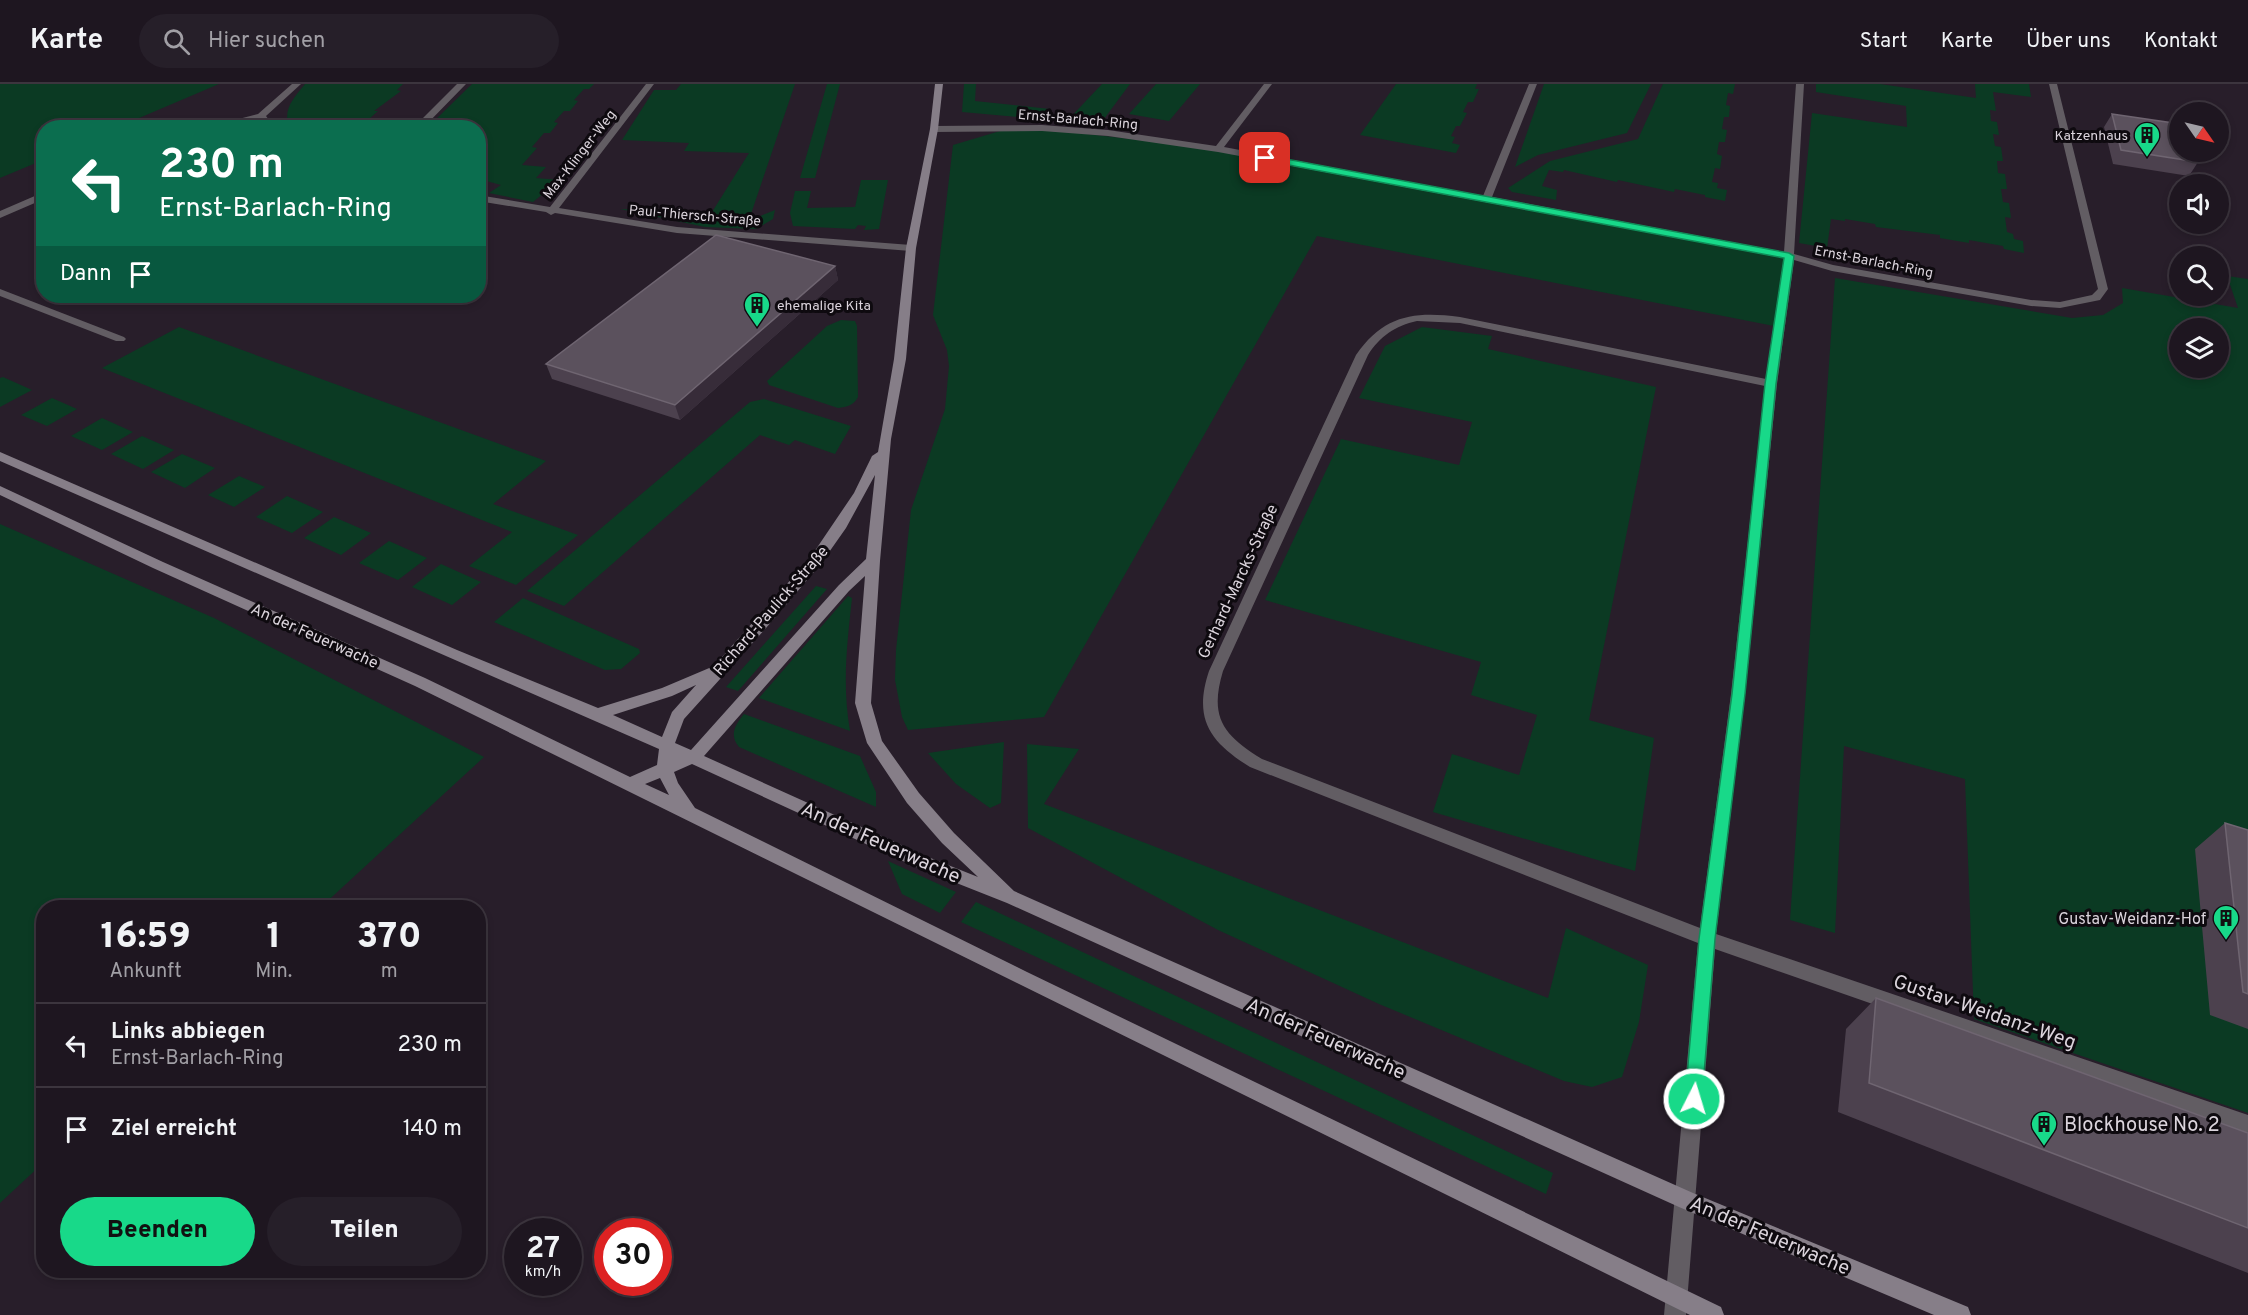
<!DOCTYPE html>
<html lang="de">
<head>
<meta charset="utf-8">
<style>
	:root { --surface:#1e1620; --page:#261f29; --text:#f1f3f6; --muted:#a19fa5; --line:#3c353e; --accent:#18d989 }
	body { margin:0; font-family:Overpass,sans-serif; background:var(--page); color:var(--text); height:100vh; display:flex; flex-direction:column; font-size:22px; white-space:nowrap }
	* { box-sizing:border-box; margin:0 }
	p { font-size:20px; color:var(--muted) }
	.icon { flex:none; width:33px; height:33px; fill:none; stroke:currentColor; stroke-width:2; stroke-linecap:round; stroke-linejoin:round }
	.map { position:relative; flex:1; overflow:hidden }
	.details { position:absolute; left:36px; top:816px; width:450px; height:378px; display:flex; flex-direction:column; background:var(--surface); border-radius:24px; box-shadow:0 3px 9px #0003,0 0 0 2px var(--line) }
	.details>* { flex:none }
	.guide { position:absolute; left:36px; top:36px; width:450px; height:183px; border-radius:24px; box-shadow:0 3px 9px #0003,0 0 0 2px var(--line); background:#0b6e4f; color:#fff; overflow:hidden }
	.needle { width:39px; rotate:124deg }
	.buttons { position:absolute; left:2169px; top:18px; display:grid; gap:12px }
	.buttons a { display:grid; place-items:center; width:60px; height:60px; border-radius:50%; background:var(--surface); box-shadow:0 3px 9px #0003,0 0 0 2px var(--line); font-size:30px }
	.speed { position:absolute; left:504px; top:1134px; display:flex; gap:12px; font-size:30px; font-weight:700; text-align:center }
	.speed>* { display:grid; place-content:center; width:78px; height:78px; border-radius:50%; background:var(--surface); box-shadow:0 3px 9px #0003,0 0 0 2px var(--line); line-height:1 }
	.speed small { font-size:15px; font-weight:400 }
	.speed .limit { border:9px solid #d22; background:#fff; color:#111 }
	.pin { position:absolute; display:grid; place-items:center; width:51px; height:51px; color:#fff; margin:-26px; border-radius:12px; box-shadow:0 3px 9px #0006 }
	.me { position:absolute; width:66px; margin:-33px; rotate:5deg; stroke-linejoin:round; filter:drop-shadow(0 0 4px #0008) }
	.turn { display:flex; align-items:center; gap:21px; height:126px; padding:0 24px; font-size:27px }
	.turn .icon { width:78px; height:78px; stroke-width:2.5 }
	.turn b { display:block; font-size:42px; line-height:51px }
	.then { display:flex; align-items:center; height:57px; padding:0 24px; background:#0003; gap:12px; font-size:22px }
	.eta { display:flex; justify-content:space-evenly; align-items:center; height:102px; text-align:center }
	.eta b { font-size:36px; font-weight:800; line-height:42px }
	.button { display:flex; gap:12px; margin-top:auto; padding:12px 24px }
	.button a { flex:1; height:69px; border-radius:36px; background:var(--accent); color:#111; font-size:24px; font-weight:800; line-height:69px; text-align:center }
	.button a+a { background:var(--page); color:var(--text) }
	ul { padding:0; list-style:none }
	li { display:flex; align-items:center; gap:18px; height:84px; padding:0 24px; border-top:2px solid var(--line) }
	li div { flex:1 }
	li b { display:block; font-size:22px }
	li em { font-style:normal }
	header { display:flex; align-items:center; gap:36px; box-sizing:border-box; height:84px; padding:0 30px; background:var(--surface); border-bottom:2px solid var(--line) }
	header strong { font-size:28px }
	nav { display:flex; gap:33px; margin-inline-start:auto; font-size:21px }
	.search { width:420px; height:54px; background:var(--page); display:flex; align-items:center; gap:15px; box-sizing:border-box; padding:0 21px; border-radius:33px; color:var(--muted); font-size:22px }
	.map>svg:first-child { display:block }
	.green { fill:#0b3a23; fill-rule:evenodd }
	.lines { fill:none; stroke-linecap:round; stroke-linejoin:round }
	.street { fill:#625d63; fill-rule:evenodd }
	.secondary { fill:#867e88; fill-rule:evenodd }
	.wall { fill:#4c414e }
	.shaded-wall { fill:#372c39 }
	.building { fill:#5b515d; stroke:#6f6571; stroke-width:1.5 }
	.route { fill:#18d989; stroke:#108d59; stroke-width:1.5 }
	.labels { text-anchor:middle; stroke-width:6; stroke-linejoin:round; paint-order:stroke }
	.far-street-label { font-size:14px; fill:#dbd4dc; stroke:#0e0a0f }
	.far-poi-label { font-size:14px; fill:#dbd4dc; stroke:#0e0a0f; text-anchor:end }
	.street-label { font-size:16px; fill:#dbd4dc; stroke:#0e0a0f }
	.poi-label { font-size:16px; fill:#dbd4dc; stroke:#0e0a0f; text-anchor:end }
	.near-street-label { font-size:20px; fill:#dbd4dc; stroke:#0e0a0f }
	.near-poi-label { font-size:20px; fill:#dbd4dc; stroke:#0e0a0f; text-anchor:start }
</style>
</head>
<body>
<header>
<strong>Karte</strong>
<div class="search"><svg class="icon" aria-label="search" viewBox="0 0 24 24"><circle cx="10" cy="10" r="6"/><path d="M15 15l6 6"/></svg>Hier suchen</div>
<nav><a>Start</a><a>Karte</a><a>Über uns</a><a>Kontakt</a></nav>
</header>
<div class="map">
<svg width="2248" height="1231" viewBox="0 0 2248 1231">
	<rect width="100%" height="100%" fill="#281e2a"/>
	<path class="green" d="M 0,0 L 219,0 L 118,43 L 44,44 L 43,76 L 0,94 Z
		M 305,0 L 403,0 L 397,6 L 401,7 L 374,27 L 378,27 L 360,43 L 291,43 L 288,41 C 284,23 294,14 305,0 Z
		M 472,0 L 594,0 L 589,5 L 584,5 L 574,16 L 578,17 L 570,27 L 564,27 L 554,38 L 558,39 L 550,49 L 544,49 L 532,63 L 537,64 L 522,81 L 546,83 L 536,94 L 560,96 L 533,118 L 489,109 L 501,101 L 479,95 L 478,44 L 428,43 Z
		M 681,0 L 795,0 L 751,130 L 758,133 L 775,126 L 773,135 L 756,145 L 705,143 L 620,125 L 712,128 L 749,69 L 684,67 L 689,59 L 622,56 L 654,6 L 676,6 Z
		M 827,0 L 840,0 L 815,94 L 800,94 Z
		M 964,0 L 976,0 L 975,17 L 1050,25 L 1040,35 L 962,28 Z
		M 1102,0 L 1130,0 L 1101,39 L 1092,42 L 1066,38 Z
		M 1156,0 L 1200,0 L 1169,37 L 1129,30 Z
		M 1396,0 L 1477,0 L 1475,5 L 1479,5 L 1473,18 L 1468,18 L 1463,28 L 1467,29 L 1460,42 L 1456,42 L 1451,52 L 1455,53 L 1452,59 L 1460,61 L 1456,69 L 1360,51 Z
		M 1544,0 L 1651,0 L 1627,49 L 1538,71 L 1515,83 Z
		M 1663,0 L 1735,0 L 1733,10 L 1728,9 L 1726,21 L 1730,22 L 1729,33 L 1724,33 L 1722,45 L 1727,46 L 1725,58 L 1719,58 L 1717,70 L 1722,72 L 1720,85 L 1715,84 L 1712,98 L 1718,99 L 1717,104 L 1727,106 L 1725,117 L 1705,113 L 1705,111 L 1675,105 L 1674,108 L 1618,96 L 1617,98 L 1564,86 L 1563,88 L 1549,86 L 1542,102 L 1557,106 L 1556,116 L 1512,108 L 1508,104 L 1550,77 L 1638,55 Z
		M 1816,0 L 1880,0 L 1976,14 L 1975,0 L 2029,0 L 2031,13 L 1993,8 L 1996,27 L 1990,26 L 1991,37 L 1997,38 L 1999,51 L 1993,50 L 1995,62 L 2001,63 L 2003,77 L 1997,77 L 1998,89 L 2005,90 L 2007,105 L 2001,105 L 2003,118 L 2009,119 L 2011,134 L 2005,133 L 2007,148 L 2013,150 L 2014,155 L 2023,157 L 2024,169 L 2004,165 L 2003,162 L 1969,156 L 1969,159 L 1940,154 L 1940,151 L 1876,143 L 1875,140 L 1845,135 L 1845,137 L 1831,135 L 1827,164 L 1799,159 L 1812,29 L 1907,43 L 1906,22 L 1816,8 Z
		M 1017,42 L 1218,65 L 1789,172 L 1779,243 L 1317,152 L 1044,633 L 908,646 L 902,633 L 895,596 L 896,566 L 911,426 L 945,325 L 949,282 L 947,266 L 933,231 L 953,61 Z
		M 861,96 L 888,96 L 879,145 L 864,146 L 866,142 L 858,141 L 855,145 L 793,142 L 790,129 L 795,107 L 811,107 L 807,124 L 855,123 Z
		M 2227,192 L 2248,195 L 2248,1029 L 1974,935 L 1965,695 L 1844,662 L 1835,849 L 1790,836 L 1835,194 L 2072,234 L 2103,231 L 2123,219 L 2122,204 L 2238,224 ZM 2180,244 L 2218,244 L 2218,284 L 2180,284 Z
		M 841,236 L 855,237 L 857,242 L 858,313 C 854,321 847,323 838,324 L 769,301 L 767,297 L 827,242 Z
		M 179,243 L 546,377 L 493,420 L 578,451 L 516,501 L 469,482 L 512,448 L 102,284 Z
		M 1422,243 L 1492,252 L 1488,265 L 1656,303 L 1589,636 L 1654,654 L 1635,787 L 1433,728 L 1452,670 L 1519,691 L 1537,631 L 1471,611 L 1481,578 L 1265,516 L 1341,355 L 1459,381 L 1472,338 L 1359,314 L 1385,262 Z
		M 3,293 L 32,306 L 0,323 L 0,294 Z
		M 52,314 L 77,325 L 47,342 L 21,331 Z
		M 764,315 L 851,342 L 835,370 L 795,356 L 789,361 L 760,351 L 564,522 L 527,507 L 750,318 Z
		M 102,334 L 133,348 L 102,366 L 71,352 Z
		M 142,352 L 174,366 L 143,385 L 111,370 Z
		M 182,370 L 215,384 L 185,404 L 151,388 Z
		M 239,392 L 265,403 L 234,423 L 208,411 Z
		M 287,412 L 323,428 L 292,449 L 256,433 Z
		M 334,433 L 371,449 L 341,471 L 304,454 Z
		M 0,440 L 214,534 L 484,673 L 321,823 L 44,824 L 43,1079 L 0,1119 Z
		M 389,457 L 427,474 L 398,496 L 359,479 Z
		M 441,480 L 481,498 L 452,521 L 412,503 Z
		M 816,502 L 827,505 L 738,607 L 726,603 Z
		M 848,512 L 852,514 C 847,561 842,600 850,647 L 759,614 Z
		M 523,514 L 639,565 L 640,569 L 621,585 L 605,586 L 494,538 Z
		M 744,630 L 860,672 L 876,708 L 876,723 L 739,663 C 729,651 735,641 744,630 Z
		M 1004,658 L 1001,719 L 990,724 L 956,700 L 928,669 Z
		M 1027,660 L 1079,665 L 1044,720 L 1548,914 L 1566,844 L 1648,881 L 1639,938 L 1622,993 L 1592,1003 L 1564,997 L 1379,920 L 1218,846 L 1028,744 Z
		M 888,777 L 956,808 L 940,829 L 902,810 Z
		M 976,818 L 1553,1089 L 1546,1110 L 961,838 Z"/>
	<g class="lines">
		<path class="street" d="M 292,0 L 301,0 L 266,32 L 275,44 L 266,44 L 259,35 L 222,44 L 204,44 L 258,30 Z
			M 457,0 L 466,0 L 423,44 L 413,44 Z
			M 646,0 L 654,0 L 559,124 L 677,143 L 911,161 L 916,164 L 911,167 L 677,149 L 555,129 L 551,131 L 546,128 L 478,117 L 478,111 L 550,123 Z
			M 1264,0 L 1272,0 L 1224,63 L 1483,112 L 1529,0 L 1537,0 L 1492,113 L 1784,168 L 1796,0 L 1804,0 L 1794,170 L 1833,181 L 2031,216 L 2060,218 L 2092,211 L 2098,205 L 2049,0 L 2057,0 L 2108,205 L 2100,216 L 2060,224 L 2031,222 L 1832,187 L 1794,176 L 1777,300 L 1745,610 L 1716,850 L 2248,1031 L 2248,1051 L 1715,865 L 1686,1231 L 1664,1231 L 1698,859 L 1250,683 C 1210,658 1193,635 1209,587 L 1356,271 C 1384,231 1414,227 1460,233 L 1766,295 L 1784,174 L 1218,68 L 1108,52 L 1042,47 L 934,48 L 930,45 L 934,42 L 1042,41 L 1108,46 L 1216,62 ZM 1417,237 L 1460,239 L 1765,302 L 1731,610 L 1700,844 L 1262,675 C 1223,651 1209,633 1223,587 L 1368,271 C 1380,252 1395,242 1417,237 Z
			M 44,108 L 44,115 L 0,134 L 0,127 Z
			M 0,205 L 124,253 L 126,255 L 124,257 L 116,257 L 0,212 Z"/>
		<path class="secondary" d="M 935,0 L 943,0 L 938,45 L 916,164 L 906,275 L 891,355 L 880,477 L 871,619 L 882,657 L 919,709 L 954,749 L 1014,807 L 1693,1109 L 1968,1223 L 1971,1231 L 1934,1231 L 1679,1123 L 1007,819 L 916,783 L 692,680 L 674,688 L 678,699 L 695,724 L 1027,888 L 1721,1223 L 1724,1231 L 1690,1231 L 415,602 L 153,484 L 0,411 L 0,402 L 163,478 L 425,594 L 630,693 L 657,681 L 659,665 L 0,377 L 0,368 L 457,566 L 598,624 L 662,604 L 714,582 L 810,474 L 854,409 L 872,372 L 878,368 L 894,275 L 906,164 L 930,45 ZM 875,391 L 866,475 L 839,501 L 691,666 L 675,659 L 684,635 L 766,544 L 820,481 L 846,444 ZM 865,492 L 855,619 L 867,659 L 907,719 L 942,759 L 978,793 L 928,773 L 704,672 L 849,507 ZM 696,601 L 672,628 L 662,653 L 613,631 L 672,612 ZM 660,694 L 669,711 L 645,700 Z"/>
	</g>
	<path class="wall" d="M 2112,30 L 2198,78 L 2189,92 L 2113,80 L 2104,43 Z
		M 835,182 L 838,196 L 680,336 L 552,295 L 546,280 Z
		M 2225,739 L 2248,746 L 2248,945 L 2210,931 L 2195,765 Z
		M 1876,914 L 2248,1049 L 2248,1189 L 1838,1028 L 1846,945 Z"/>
	<path class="shaded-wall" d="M 835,182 L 838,196 L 680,336 L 675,321 Z"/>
	<path class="building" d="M 2112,30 L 2180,40 L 2180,68 L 2194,68 L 2198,78 L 2121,66 Z
		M 716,151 L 835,182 L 675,321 L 546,280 Z
		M 2225,739 L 2248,746 L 2248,910 L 2243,908 Z
		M 1876,914 L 2248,1049 L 2248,1144 L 1869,999 Z"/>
	<path class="route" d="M 1265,71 L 1789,169 L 1794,172 L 1776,300 L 1745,610 L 1715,855 L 1702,1015 L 1700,1021 L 1694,1024 L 1687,1021 L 1685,1015 L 1699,855 L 1732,610 L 1765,300 L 1784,174 L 1262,76 L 1261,74 Z"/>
	<defs>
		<g id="building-pin" transform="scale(1.35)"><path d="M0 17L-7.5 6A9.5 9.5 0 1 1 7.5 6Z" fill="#18d989" stroke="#0e0a0f"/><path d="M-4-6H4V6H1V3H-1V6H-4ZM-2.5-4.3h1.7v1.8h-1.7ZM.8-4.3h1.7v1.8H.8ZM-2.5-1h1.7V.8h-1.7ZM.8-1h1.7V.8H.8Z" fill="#111"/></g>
	</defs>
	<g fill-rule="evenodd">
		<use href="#building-pin" x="2147" y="51"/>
		<use href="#building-pin" x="757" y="221"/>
		<use href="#building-pin" x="2226" y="834"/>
		<use href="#building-pin" x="2044" y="1040"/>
	</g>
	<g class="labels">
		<g class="far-street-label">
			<text transform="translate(1078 35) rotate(5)" y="5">Ernst-Barlach-Ring</text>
			<text transform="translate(579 70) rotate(-52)" y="5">Max-Klinger-Weg</text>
			<text transform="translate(695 131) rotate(5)" y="5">Paul-Thiersch-Straße</text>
			<text transform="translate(1874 177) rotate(11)" y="5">Ernst-Barlach-Ring</text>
		</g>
		<g class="far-poi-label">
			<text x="2128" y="56">Katzenhaus</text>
			<text x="777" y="226" text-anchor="start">ehemalige Kita</text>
		</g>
		<g class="street-label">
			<text transform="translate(1237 497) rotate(-65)" y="6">Gerhard-Marcks-Straße</text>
			<text transform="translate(770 526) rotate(-49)" y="6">Richard-Paulick-Straße</text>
			<text transform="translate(315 551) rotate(24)" y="6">An der Feuerwache</text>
		</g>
		<g class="poi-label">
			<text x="2206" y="840">Gustav-Weidanz-Hof</text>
		</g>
		<g class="near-street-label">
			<text transform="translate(881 758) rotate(24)" y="7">An der Feuerwache</text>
			<text transform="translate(1985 927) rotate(19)" y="7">Gustav-Weidanz-Weg</text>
			<text transform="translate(1326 954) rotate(24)" y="7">An der Feuerwache</text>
			<text transform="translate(1770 1151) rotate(23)" y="7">An der Feuerwache</text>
		</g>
		<g class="near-poi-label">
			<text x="2064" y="1047">Blockhouse No. 2</text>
		</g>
	</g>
</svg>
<div class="buttons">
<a><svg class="needle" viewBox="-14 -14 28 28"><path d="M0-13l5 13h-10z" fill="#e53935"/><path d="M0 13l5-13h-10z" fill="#a19fa5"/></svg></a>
<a><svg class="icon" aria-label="sound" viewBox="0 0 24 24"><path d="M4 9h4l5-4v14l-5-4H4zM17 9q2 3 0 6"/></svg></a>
<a><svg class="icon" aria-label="search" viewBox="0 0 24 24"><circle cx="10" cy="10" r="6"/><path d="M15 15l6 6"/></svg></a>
<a><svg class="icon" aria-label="layers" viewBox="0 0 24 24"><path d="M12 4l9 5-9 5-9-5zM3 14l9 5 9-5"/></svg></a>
</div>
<div class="speed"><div>27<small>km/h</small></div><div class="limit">30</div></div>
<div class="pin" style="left:1265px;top:74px;background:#d93025"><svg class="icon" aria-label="arrive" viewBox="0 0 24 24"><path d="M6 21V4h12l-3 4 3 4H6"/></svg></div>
<svg class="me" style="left:1694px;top:1015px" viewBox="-20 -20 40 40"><circle r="17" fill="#18d989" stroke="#fff" stroke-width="3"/><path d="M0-11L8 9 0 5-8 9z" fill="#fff"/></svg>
<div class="guide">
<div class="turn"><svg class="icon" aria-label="left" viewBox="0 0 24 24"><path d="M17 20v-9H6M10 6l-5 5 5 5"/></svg><div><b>230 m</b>Ernst-Barlach-Ring</div></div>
<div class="then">Dann<svg class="icon" aria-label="arrive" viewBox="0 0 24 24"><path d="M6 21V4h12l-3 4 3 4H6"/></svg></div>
</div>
<section class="details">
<div class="eta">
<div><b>16:59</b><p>Ankunft</p></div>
<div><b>1</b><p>Min.</p></div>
<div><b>370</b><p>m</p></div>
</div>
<ul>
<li><svg class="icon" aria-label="left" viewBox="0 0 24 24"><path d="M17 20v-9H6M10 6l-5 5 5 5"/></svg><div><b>Links abbiegen</b><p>Ernst-Barlach-Ring</p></div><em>230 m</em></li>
<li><svg class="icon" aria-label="arrive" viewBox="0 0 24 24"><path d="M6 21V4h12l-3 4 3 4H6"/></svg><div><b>Ziel erreicht</b></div><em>140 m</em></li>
</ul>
<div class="button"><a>Beenden</a><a>Teilen</a></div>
</section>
</div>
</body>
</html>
